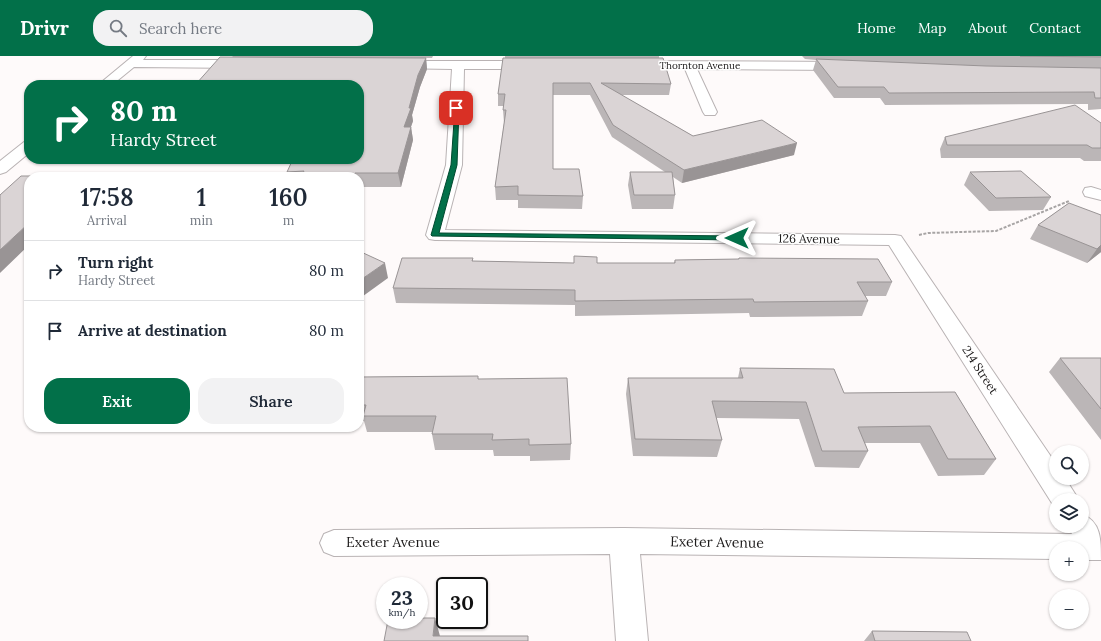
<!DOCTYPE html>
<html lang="en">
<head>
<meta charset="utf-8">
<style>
	:root { --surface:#fff; --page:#f2f2f3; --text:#1f2937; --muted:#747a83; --line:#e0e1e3; --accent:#027049 }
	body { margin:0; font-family:Lora,serif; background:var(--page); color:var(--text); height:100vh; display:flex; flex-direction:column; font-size:15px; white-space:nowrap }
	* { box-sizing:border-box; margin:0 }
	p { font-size:13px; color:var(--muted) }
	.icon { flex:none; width:22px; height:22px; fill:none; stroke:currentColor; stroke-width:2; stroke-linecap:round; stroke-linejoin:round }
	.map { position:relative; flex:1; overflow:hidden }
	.sheet { position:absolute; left:24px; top:116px; width:340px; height:260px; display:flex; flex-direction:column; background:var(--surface); border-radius:16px; box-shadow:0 1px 3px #0004 }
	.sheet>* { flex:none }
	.hud { position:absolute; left:24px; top:24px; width:340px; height:84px; border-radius:16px; box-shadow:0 1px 3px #0004; background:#027049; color:#fff; overflow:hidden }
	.buttons { position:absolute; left:1049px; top:389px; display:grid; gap:8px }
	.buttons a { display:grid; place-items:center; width:40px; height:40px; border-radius:50%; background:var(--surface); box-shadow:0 1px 3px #0004; font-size:20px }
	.speed { position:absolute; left:376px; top:521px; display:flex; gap:8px; font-size:20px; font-weight:700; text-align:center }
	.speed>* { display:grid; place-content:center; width:52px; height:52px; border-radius:50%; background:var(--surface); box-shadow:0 1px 3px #0004; line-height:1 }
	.speed small { font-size:10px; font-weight:400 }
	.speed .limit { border:2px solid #111; border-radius:6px; background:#fff; color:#111 }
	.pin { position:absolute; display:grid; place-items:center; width:34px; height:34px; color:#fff; margin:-17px; border-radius:8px; box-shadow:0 2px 6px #0006 }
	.me { position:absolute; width:44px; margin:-22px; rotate:270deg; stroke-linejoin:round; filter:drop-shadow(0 0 3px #0008) }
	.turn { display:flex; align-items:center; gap:14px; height:84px; padding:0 20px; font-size:18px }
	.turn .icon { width:52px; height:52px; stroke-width:2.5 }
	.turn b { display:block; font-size:28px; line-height:34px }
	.eta { display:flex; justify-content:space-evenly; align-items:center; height:68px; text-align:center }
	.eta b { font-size:24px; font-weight:600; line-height:28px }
	.action { display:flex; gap:8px; margin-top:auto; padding:8px 20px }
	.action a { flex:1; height:46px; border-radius:16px; background:var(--accent); color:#fff; font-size:16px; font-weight:600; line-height:46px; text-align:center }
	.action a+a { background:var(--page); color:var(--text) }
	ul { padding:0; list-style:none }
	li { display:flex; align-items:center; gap:12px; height:60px; padding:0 20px; border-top:1px solid var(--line) }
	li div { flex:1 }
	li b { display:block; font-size:15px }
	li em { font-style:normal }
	header { display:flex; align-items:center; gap:24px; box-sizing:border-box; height:56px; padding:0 20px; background:var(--accent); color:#fff }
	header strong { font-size:19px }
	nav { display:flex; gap:22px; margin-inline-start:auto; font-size:14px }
	.search { width:280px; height:36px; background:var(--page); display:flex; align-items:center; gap:10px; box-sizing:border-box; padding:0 14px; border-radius:16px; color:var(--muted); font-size:15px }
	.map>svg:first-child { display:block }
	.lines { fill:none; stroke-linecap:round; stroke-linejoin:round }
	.minor-casing { stroke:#b9b3b4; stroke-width:2 }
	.path { stroke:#a7a4a4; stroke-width:2; stroke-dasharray:3 1.5; stroke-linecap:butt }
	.minor { fill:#fff; fill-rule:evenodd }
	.wall { fill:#bbb6b7 }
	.shaded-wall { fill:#999495 }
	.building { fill:#dad4d5; stroke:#999495 }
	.route { fill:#027049; stroke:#01492f }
	.labels { text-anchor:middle; stroke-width:3; stroke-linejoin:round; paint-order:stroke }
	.far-street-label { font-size:10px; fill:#1d1b1b; stroke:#fff }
	.street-label { font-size:12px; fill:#1d1b1b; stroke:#fff }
	.near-street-label { font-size:14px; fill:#1d1b1b; stroke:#fff }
</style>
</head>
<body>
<header>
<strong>Drivr</strong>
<div class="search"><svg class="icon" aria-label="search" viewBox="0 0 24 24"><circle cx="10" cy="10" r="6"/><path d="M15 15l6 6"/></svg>Search here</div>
<nav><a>Home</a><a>Map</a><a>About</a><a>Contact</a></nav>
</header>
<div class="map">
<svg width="1101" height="585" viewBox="0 0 1101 585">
	<rect width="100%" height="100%" fill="#fefafa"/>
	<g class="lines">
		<g class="minor-casing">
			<path id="minor" d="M 133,0 L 146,0 L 143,4 L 244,4 L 250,8 L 244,12 L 134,11 L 112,29 L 98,29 Z
				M 396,5 L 532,5 L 538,9 L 532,13 L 464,13 L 462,109 L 445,174 L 895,179 L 901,180 L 1056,408 L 1056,422 L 1065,422 L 1079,444 L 1056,444 L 1055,452 L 889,189 L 435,184 L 429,183 L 426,179 L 446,109 L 452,13 L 392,12 L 390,9 L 392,6 Z
				M 634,5 L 844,6 L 850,10 L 844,14 L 697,13 L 717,56 L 715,59 L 705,59 L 703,56 L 685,13 L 630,12 L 628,9 Z
				M 29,85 L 29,97 L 6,116 L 0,118 L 0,105 L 24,86 Z
				M 1091,131 L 1101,134 L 1101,144 L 1085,140 L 1083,136 L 1085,132 Z
				M 1082,458 C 1101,466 1101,483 1101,504 L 1082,504 L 1082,492 L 1056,492 L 1056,503 L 640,498 L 648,585 L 616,585 L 610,498 L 334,500 L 324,496 L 320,487 L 324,478 L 334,474 L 624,472 L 1072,478 L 1068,470 L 1082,470 Z"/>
		</g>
		<path class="path" d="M 919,179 L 928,177 L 996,175 L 1069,145"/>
		<use href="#minor" class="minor"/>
	</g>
	<path class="wall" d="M 232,0 L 433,0 L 432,2 L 426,2 L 427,13 L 420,31 L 412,59 L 413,65 L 411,71 L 413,84 L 401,131 L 359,131 L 359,121 L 289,121 L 287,116 L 359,29 L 197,29 L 196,28 L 233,1 Z
		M 505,0 L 659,0 L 659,2 L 671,28 L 669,39 L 621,39 L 693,80 L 794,99 L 682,127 L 673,121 L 675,139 L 673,153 L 632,153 L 628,129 L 630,116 L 665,116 L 612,81 L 590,39 L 553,39 L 553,113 L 583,140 L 582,153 L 518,152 L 518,144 L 496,144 L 495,131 L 504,67 L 503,54 L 504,50 L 498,50 L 498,38 L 505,2 Z
		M 802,0 L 1101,0 L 1101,53 L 1088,54 L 1088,48 L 885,49 L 880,42 L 834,42 L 813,14 L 816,4 L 805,3 Z
		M 1101,67 L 1101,105 L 1084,105 L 1080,102 L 941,102 L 940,93 L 945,81 Z
		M 970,116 L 1051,141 L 1043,154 L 989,155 L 964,129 Z
		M 1069,147 L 1101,196 L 1087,207 L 1030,183 L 1038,169 Z
		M 574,200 L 597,207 L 674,207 L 675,204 L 738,203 L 739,202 L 892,226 L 886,240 L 865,240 L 868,245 L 862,260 L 750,261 L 749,257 L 575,260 L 575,249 L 396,247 L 393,232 L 473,202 L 473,205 L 574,207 Z
		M 1060,302 L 1101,302 L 1101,384 L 1049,316 Z
		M 740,312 L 844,337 L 955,336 L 996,403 L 984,419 L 938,420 L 920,387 L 865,387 L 868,395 L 859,412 L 815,411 L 799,363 L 716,362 L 722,384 L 717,401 L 633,400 L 626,338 L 628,322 L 738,322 Z
		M 478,320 L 478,323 L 571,388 L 570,404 L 530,405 L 530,400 L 494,400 L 493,394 L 435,394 L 432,378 L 433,376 L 367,376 L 364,365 L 359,365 L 359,321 Z
		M 872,575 L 971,585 L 864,585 Z"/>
	<path class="shaded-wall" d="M 426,2 L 427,13 L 420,31 L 412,59 L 413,65 L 406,84 L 404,71 L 409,52 L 418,19 Z
		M 411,71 L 413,84 L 401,131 L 398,117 Z
		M 797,87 L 794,99 L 682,127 L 684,114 Z
		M 29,167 L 29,189 L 0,217 L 0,194 Z
		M 1101,189 L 1101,196 L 1087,207 L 1097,193 Z
		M 385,207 L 388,222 L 359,243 L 359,225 Z
		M 435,562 L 440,580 L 433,580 Z"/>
	<path class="building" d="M 1020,0 L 1101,0 L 1101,1 Z
		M 220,1 L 426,2 L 418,19 L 409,52 L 411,52 L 404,71 L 411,71 L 398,117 L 355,117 L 354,121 L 301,121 L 304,115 L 287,116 L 293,103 L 359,103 L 359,29 L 249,29 L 251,27 L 196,28 Z
		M 503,2 L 663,2 L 671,28 L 601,27 L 693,80 L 762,64 L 797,87 L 684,114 L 613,69 L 590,27 L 553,27 L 553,113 L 579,113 L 583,140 L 518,139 L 518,130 L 495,131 L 506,54 L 503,54 L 505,38 L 498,38 Z
		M 816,3 L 986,10 L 1101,12 L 1101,42 L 1095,42 L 1094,36 L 889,37 L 884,31 L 838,31 Z
		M 1075,49 L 1101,67 L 1101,92 L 1092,92 L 1087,89 L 947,89 L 945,81 Z
		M 1021,115 L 1051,141 L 996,142 L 970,116 Z
		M 630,116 L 672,116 L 675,139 L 634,139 Z
		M 21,120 L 60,120 L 60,121 L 29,121 L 29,167 L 0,194 L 0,139 Z
		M 1069,147 L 1101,159 L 1101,189 L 1097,193 L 1038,169 Z
		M 359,195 L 385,207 L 359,225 Z
		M 574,200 L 597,201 L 597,207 L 675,207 L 675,204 L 739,203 L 739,202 L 878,203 L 892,226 L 857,226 L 868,245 L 754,246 L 753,243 L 575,245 L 575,234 L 393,232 L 402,202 L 473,202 L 472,205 L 574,207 Z
		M 1060,302 L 1101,302 L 1101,353 Z
		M 740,312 L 834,313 L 844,337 L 955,336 L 996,403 L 948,403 L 930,370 L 858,371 L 868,395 L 822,395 L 806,346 L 712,345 L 722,384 L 635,383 L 628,322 L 743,322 Z
		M 478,320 L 478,323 L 567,322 L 571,388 L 529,389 L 529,383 L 492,384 L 493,378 L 432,378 L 436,360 L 363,360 L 366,349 L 359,349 L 359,321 Z
		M 419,562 L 435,562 L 433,580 L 528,580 L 528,585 L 384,585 L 388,564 L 419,564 Z
		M 872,575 L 967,576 L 971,585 L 875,585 Z"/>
	<path class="route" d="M 455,51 L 459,52 L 457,109 L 439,177 L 737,180 L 741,182 L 737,184 L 432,180 L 431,179 L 451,109 Z"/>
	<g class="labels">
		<g class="far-street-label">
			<text x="700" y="13">Thornton Avenue</text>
		</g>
		<g class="street-label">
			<text transform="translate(809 183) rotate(1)" y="4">126 Avenue</text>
			<text transform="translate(980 314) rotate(57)" y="4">214 Street</text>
		</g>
		<g class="near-street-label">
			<text x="393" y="491">Exeter Avenue</text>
			<text transform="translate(717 486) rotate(1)" y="5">Exeter Avenue</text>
		</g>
	</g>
</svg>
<div class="buttons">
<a><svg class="icon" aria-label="search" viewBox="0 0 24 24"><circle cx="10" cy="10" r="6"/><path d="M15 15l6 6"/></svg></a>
<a><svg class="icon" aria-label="layers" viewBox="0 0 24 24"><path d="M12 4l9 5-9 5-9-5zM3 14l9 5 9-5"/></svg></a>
<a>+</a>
<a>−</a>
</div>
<div class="speed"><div>23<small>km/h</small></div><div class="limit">30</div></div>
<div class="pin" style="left:456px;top:52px;background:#d93025"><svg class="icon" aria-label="arrive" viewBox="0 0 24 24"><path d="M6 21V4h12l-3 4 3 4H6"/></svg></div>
<svg class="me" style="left:737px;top:182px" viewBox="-20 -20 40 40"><path d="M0-17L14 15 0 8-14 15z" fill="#027049" stroke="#fff" stroke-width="4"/></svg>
<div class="hud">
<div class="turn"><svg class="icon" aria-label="right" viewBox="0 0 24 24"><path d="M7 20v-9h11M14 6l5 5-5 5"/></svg><div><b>80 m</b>Hardy Street</div></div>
</div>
<section class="sheet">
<div class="eta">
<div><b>17:58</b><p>Arrival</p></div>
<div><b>1</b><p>min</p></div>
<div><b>160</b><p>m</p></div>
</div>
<ul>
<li><svg class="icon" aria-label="right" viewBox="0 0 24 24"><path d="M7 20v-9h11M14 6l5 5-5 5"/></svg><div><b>Turn right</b><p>Hardy Street</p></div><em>80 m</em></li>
<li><svg class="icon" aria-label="arrive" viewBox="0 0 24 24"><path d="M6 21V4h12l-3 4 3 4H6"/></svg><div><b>Arrive at destination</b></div><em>80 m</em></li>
</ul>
<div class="action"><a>Exit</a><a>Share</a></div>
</section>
</div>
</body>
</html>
